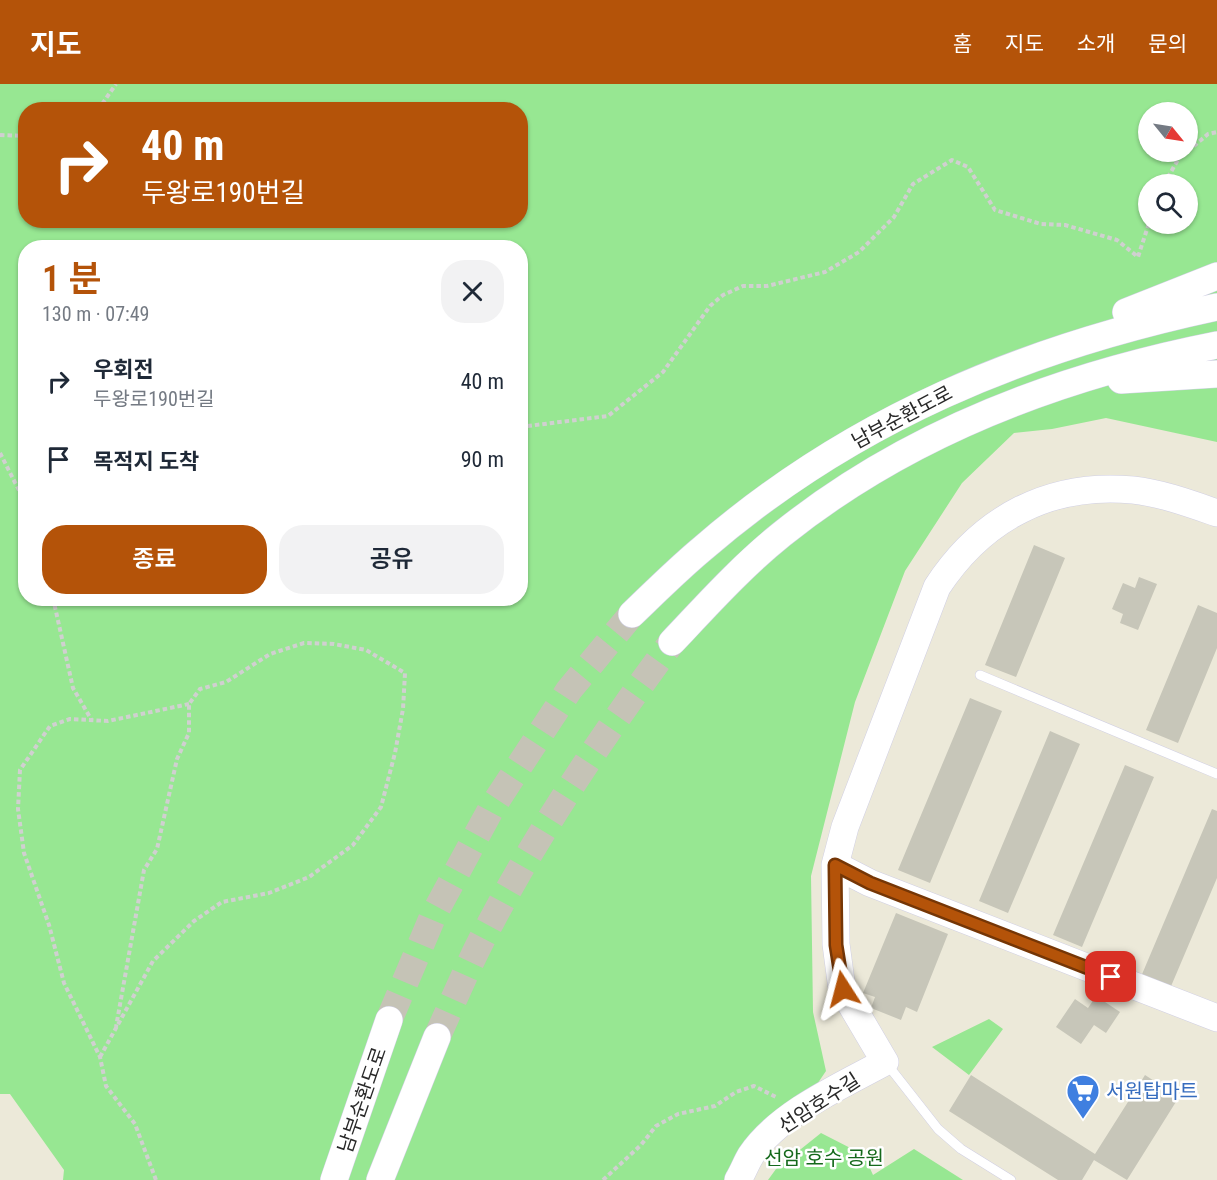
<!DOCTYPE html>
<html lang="ko">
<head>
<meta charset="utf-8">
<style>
	:root { --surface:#fff; --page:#f2f2f3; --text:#1f2937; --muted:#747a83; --accent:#b45309 }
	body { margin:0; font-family:"Roboto Condensed","Noto Sans KR",sans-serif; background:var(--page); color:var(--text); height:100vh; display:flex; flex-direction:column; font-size:22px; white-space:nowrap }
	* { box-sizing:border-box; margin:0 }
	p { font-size:20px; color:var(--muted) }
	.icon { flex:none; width:33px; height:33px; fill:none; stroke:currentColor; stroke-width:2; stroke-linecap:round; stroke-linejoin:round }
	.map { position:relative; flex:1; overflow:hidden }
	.details { position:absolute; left:18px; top:156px; width:510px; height:366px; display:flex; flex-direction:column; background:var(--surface); border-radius:24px; box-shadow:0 2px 4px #0004 }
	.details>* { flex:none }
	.top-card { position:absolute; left:18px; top:18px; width:510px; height:126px; border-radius:24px; box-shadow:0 2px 4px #0004; background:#b45309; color:#fff; overflow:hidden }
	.needle { width:39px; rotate:120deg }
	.tools { position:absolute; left:1138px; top:18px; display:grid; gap:12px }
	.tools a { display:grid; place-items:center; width:60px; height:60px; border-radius:50%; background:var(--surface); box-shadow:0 2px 4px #0004; font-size:30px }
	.pin { position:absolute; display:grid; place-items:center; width:51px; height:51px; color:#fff; margin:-26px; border-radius:12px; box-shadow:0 3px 9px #0006 }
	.me { position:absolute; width:66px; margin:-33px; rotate:351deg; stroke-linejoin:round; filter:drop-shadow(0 0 4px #0008) }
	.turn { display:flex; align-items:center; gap:21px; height:126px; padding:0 24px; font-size:27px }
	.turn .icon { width:78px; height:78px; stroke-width:2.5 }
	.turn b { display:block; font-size:42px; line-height:51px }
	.round { display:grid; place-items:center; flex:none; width:63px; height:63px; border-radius:24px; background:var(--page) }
	.summary { display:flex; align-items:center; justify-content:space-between; height:102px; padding:0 24px }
	h1 { font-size:36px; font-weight:600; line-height:45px; color:var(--accent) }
	.button { display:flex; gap:12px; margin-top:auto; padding:12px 24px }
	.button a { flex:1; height:69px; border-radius:24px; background:var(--accent); color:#fff; font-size:24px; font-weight:600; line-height:69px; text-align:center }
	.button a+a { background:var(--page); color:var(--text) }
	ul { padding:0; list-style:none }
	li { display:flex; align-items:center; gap:18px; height:78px; padding:0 24px }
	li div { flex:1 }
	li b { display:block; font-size:22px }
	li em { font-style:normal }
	header { display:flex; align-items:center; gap:36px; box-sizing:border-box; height:84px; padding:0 30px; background:var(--accent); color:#fff }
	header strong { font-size:28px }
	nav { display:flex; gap:33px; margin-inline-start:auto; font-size:21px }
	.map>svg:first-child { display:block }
	.green { fill:#97e792; fill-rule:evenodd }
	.building { fill:#c7c6b9 }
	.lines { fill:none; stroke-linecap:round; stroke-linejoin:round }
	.secondary-tunnel { stroke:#c5c3b6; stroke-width:27; stroke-dasharray:27 14; stroke-linecap:butt }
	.lane-casing { stroke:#d0cfe3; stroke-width:10 }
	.secondary-casing { stroke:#d0cfe3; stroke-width:28 }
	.path { stroke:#d0d0d0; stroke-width:4; stroke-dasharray:4.5 3; stroke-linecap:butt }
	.lane { stroke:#fff; stroke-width:9 }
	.secondary { stroke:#fff; stroke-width:27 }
	.route-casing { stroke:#753606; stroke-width:15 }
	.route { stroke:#b45309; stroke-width:10 }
	.labels { text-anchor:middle; stroke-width:5; stroke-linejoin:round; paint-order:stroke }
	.street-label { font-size:20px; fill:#292929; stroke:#fff }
	.shop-label { font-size:20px; fill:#366cbe; stroke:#fff; text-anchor:start }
	.park-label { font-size:20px; fill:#15691b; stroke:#fff }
</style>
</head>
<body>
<header>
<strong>지도</strong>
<nav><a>홈</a><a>지도</a><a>소개</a><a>문의</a></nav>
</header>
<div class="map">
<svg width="1217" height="1096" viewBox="0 0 1217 1096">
	<rect width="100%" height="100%" fill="#ece9d9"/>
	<path class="green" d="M 0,0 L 1217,0 L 1217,358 L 1106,334 L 1052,345 L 1014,349 L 962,399 L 905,487 L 855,618 L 811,792 L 813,928 L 826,987 L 807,1015 L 726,1096 L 63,1096 L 64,1086 L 10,1010 L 0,1010 ZM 26,26 L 520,26 L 520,136 L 26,136 ZM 1149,28 L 1188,28 L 1188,68 L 1149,68 ZM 1149,100 L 1188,100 L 1188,140 L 1149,140 ZM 26,164 L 520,164 L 520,514 L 26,514 Z
		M 989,935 L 1003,945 L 969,991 L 932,963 Z
		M 821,1049 L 864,1071 L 873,1091 L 914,1065 L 963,1096 L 768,1096 L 776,1085 Z"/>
	<path class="building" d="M 1034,461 L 1065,474 L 1016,593 L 985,581 Z
		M 1139,493 L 1157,500 L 1138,546 L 1120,539 L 1123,530 L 1112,525 L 1123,499 L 1135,504 Z
		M 1198,521 L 1217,529 L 1217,564 L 1178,659 L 1146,646 Z
		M 970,614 L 1002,627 L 930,799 L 898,786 Z
		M 1050,647 L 1080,660 L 1008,829 L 979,817 Z
		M 1125,681 L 1154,693 L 1082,863 L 1053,851 Z
		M 1212,725 L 1217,727 L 1217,794 L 1169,907 L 1140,895 Z
		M 896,829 L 948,850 L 917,928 L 906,923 L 901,936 L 871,924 L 875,913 L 863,909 Z
		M 1096,912 L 1120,928 L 1106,949 L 1094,941 L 1081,960 L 1056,943 L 1075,915 L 1088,924 Z
		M 971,991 L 1095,1070 L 1145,991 L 1179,1013 L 1127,1096 L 1094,1076 L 1082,1096 L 1058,1096 L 949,1027 Z"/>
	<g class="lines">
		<path class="secondary-tunnel" d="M 389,936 L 433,832 L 491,725 L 569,606 L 632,530
			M 437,953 C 452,920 466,886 483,853 C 537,749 602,652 672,558"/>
		<g class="lane-casing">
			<path id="lane" d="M 980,591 L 1217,690
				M 887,980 L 938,1045 L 961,1065 L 1011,1096"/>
		</g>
		<g class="secondary-casing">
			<path id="secondary" d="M 1126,228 L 1217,192
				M 1121,296 L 1217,290
				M 632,530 C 655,508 678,485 702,465 C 852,335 1025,264 1217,223
				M 672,558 C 707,521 742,482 782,450 C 908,349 1060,292 1217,261
				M 835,781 L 845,743 L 937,503 C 982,434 1050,398 1133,406 C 1161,409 1191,420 1217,429
				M 334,1096 L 389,936
				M 380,1096 L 437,953
				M 738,1096 C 743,1088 746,1079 751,1071 C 779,1029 843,1001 885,978 L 842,905 L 836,860 L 835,781 L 870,799 L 1217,934"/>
		</g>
		<path class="path" d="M 98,26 L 116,0
			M 0,51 L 26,52
			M 1188,67 L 1208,50 L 1217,48
			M 1164,100 L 1179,74 L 1187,68
			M 520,343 L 608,332 L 663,288 L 710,222 L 723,211 L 743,202 L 767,202 L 825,188 L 859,168 L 894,133 L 913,100 L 952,76 L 968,83 L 995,126 L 1041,140 L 1065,141 L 1117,156 L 1138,173 L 1149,139
			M 0,369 L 26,420
			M 53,514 L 73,604 L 91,635
			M 100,973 L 153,877 L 194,837 L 222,818 L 269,809 L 309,793 L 353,761 L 381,723 L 395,669 L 403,625 L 405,589 L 366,566 L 334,560 L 304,559 L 270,570 L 226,598 L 200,605 L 189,620 L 189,649 L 177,675 L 157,765 L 144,786 L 116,943
			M 156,1096 L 135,1040 L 106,1002 L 100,973 L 64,899 L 49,841 L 24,769 L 18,725 L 20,686 L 50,642 L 70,635 L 108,637 L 189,620
			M 603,1096 L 641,1061 L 656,1042 L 678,1030 L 715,1022 L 736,1008 L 754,1002 L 778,1014"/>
		<use href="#lane" class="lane"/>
		<use href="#secondary" class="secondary"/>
	</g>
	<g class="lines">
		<g class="route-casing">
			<path id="route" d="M 843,905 L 836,861 L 835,781 L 870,799 L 1111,893"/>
		</g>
		<use href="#route" class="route"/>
	</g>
	<defs>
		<g id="supermarket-pin" transform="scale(1.725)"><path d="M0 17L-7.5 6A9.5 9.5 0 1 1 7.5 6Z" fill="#3f7fe0" stroke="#fff"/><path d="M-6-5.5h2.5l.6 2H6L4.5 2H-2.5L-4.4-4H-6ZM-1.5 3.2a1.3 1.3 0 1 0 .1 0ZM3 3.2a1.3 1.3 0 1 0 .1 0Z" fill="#fff"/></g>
	</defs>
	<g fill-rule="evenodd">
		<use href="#supermarket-pin" x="1083" y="1007"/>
	</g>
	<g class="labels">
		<g class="street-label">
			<text transform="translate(902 333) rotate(-28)" y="7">남부순환도로</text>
			<text transform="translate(362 1016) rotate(-71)" y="7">남부순환도로</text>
			<text transform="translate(819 1019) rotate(-33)" y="7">선암호수길</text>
		</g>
		<g class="shop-label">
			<text x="1106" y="1014">서원탑마트</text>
		</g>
		<g class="park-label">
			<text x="824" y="1081">선암 호수 공원</text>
		</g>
	</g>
</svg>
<div class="tools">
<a><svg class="needle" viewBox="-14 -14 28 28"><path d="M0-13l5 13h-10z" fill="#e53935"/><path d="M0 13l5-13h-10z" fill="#747a83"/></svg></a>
<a><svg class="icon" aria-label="search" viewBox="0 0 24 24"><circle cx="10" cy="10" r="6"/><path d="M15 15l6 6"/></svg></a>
</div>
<div class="pin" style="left:1111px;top:893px;background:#d93025"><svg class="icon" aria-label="arrive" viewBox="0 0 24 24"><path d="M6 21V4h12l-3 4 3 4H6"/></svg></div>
<svg class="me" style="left:843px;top:905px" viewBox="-20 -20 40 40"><path d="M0-17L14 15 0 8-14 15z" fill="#b45309" stroke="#fff" stroke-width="4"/></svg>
<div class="top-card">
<div class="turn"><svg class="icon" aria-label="right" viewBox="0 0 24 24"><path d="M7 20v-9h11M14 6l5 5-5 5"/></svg><div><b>40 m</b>두왕로190번길</div></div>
</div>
<section class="details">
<div class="summary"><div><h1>1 분</h1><p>130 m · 07:49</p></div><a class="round"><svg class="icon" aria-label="close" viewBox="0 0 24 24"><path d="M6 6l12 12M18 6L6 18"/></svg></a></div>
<ul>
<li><svg class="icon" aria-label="right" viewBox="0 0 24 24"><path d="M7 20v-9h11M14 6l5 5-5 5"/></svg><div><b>우회전</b><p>두왕로190번길</p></div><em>40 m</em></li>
<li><svg class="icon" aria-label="arrive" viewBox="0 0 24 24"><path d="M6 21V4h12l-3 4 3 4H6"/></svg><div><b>목적지 도착</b></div><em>90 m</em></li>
</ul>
<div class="button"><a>종료</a><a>공유</a></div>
</section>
</div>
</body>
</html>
